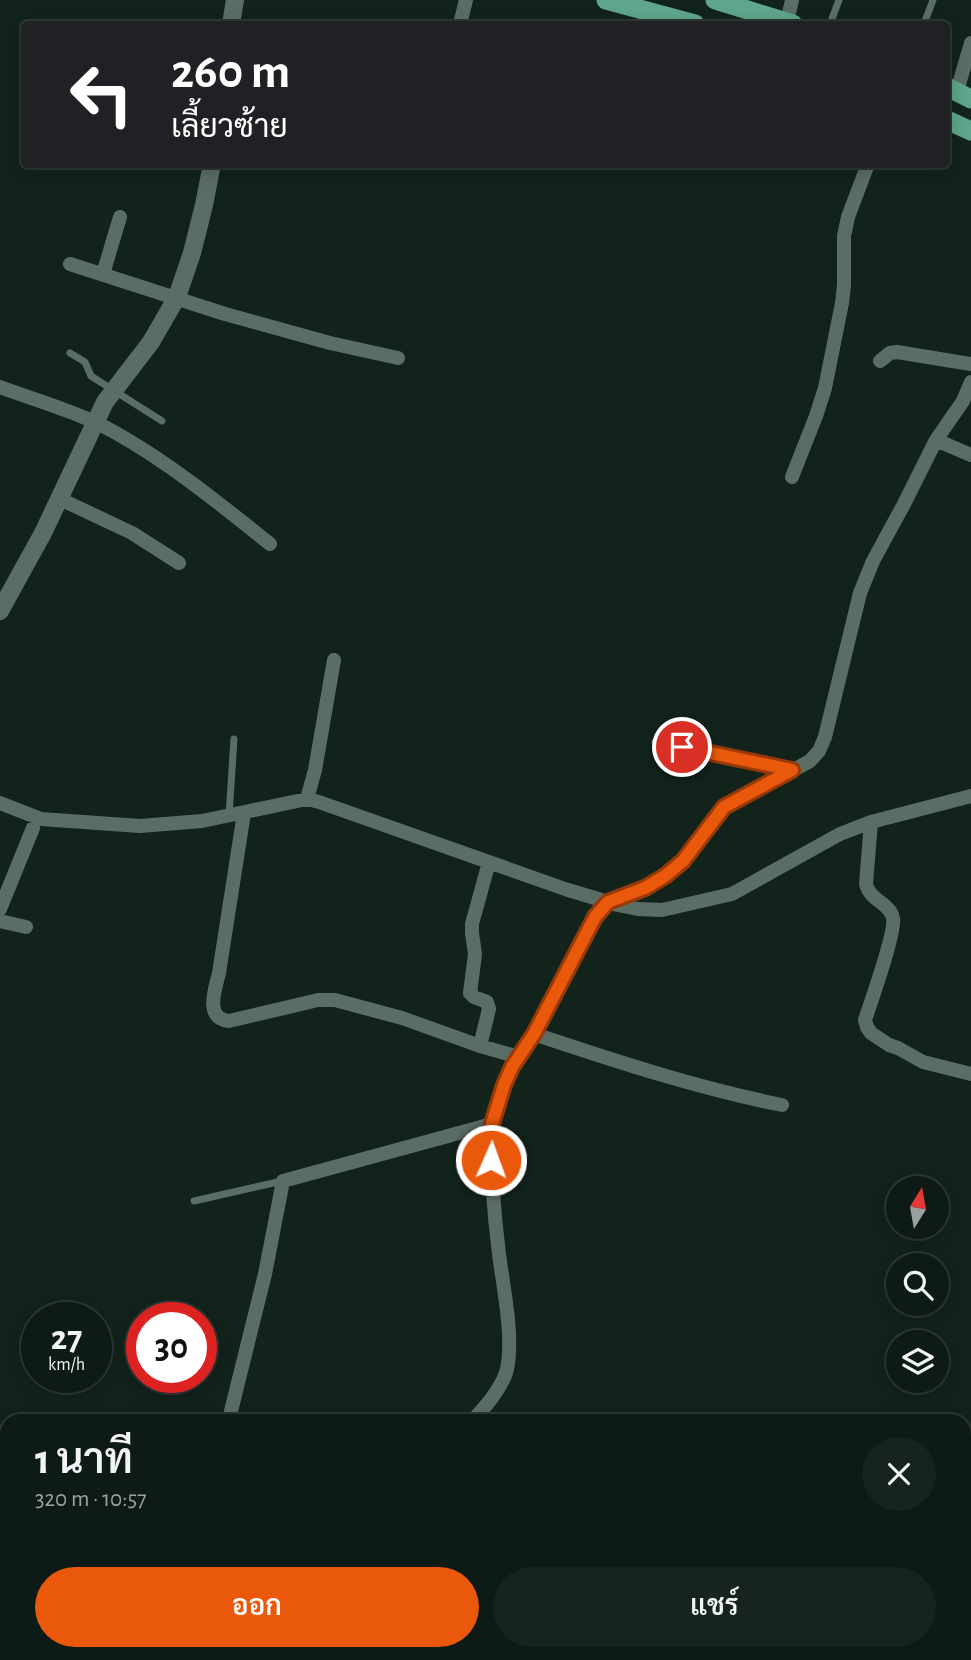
<!DOCTYPE html>
<html lang="th">
<head>
<meta charset="utf-8">
<style>
	:root { --surface:#0e1a15; --page:#17231e; --text:#f1f3f6; --muted:#9ba1a0; --line:#2e3834; --accent:#ea580c }
	body { margin:0; font-family:"Alegreya Sans",Sarabun,sans-serif; background:var(--page); color:var(--text); height:100vh; display:flex; flex-direction:column; font-size:26px; white-space:nowrap }
	* { box-sizing:border-box; margin:0 }
	p { font-size:23px; color:var(--muted) }
	.icon { flex:none; width:38px; height:38px; fill:none; stroke:currentColor; stroke-width:2; stroke-linecap:round; stroke-linejoin:round }
	.map { position:relative; flex:1; overflow:hidden }
	.sheet { position:absolute; left:0px; top:1414px; width:971px; height:247px; display:flex; flex-direction:column; background:var(--surface); border-radius:21px 21px 0 0; box-shadow:0 4px 18px #0003,0 0 0 2px var(--line) }
	.sheet>* { flex:none }
	.hud { position:absolute; left:21px; top:21px; width:929px; height:147px; border-radius:7px; box-shadow:0 4px 18px #0003,0 0 0 2px var(--line); background:#202124; color:#fff; overflow:hidden }
	.needle { width:46px; rotate:11deg }
	.controls { position:absolute; left:886px; top:1176px; display:grid; gap:14px }
	.controls a { display:grid; place-items:center; width:63px; height:63px; border-radius:50%; background:var(--surface); box-shadow:0 4px 18px #0003,0 0 0 2px var(--line); font-size:35px }
	.speed { position:absolute; left:21px; top:1302px; display:flex; gap:14px; font-size:35px; font-weight:700; text-align:center }
	.speed>* { display:grid; place-content:center; width:91px; height:91px; border-radius:50%; background:var(--surface); box-shadow:0 4px 18px #0003,0 0 0 2px var(--line); line-height:1 }
	.speed small { font-size:18px; font-weight:400 }
	.speed .limit { border:10px solid #d22; background:#fff; color:#111 }
	.pin { position:absolute; display:grid; place-items:center; width:60px; height:60px; color:#fff; margin:-30px; border:4px solid #fff; border-radius:50%; box-shadow:0 2px 7px #0007 }
	.me { position:absolute; width:77px; margin:-38px; rotate:2deg; stroke-linejoin:round; filter:drop-shadow(0 0 5px #0008) }
	.turn { display:flex; align-items:center; gap:24px; height:147px; padding:0 35px; font-size:32px }
	.turn .icon { width:91px; height:91px; stroke-width:2.5 }
	.turn b { display:block; font-size:49px; line-height:60px }
	.round { display:grid; place-items:center; flex:none; width:74px; height:74px; border-radius:37px; background:var(--page) }
	.overview { display:flex; align-items:center; justify-content:space-between; height:119px; padding:0 35px }
	h1 { font-size:42px; font-weight:600; line-height:52px }
	.cta { display:flex; gap:14px; margin-top:auto; padding:14px 35px }
	.cta a { flex:1; height:80px; border-radius:42px; background:var(--accent); color:#fff; font-size:28px; font-weight:600; line-height:80px; text-align:center }
	.cta a+a { background:var(--page); color:var(--text) }
	.map>svg:first-child { display:block }
	.forest { fill:url(#forest-firs) }
	.lines { fill:none; stroke-linecap:round; stroke-linejoin:round }
	.service { stroke:#5b6e66; stroke-width:7 }
	.minor { stroke:#5b6e66; stroke-width:14 }
	.tertiary { stroke:#5b6e66; stroke-width:18 }
	.primary { stroke:#5ea58b; stroke-width:19 }
	.route-casing { stroke:#983908; stroke-width:18 }
	.route { stroke:#ea580c; stroke-width:12 }
</style>
</head>
<body>
<div class="map">
<svg width="971" height="1660" viewBox="0 0 971 1660">
	<defs>
		<pattern id="forest-firs" width="22" height="20" patternUnits="userSpaceOnUse" patternTransform="scale(1.75)"><rect width="22" height="20" fill="#372a4b"/><path d="M5 1l3.5 6h-7zM16 11l3.5 6h-7z" fill="#4a3f5d"/></pattern>
	</defs>
	<rect width="100%" height="100%" fill="#12231c"/>
	<path class="forest" d="M 54,1413 L 136,1416 L 145,1421 L 30,1421 Z
		M 7,1429 L 7,1565 L 0,1562 L 0,1431 Z
		M 7,1654 L 117,1654 L 112,1660 L 7,1660 Z"/>
	<g class="lines">
		<path class="service" d="M 830,24 L 839,0
			M 924,24 L 933,0
			M 70,353 L 85,362 L 91,376 L 162,421
			M 655,742 L 791,770
			M 229,815 L 234,739
			M 194,1201 L 282,1181"/>
		<path class="minor" d="M 787,22 L 792,0
			M 460,24 L 466,0
			M 957,91 L 971,43
			M 70,264 L 225,314 L 330,343 L 398,358
			M 103,274 L 120,217
			M 880,361 L 890,353 L 897,352 L 971,364
			M 0,387 C 38,401 81,413 116,433 C 171,464 220,504 270,544
			M 936,440 L 971,455
			M 792,477 L 816,416 L 825,388 L 842,303 L 844,285 L 844,236 L 848,217 L 868,164
			M 60,499 L 132,533 L 179,563
			M 307,799 L 315,770 L 334,660
			M 0,803 L 41,819 L 140,826 L 202,821 L 307,799 L 319,802 L 565,889 L 618,905 L 638,909 L 662,910 L 732,894 L 840,834 L 871,822 L 971,796
			M 244,813 L 219,973 C 215,990 204,1018 229,1021 L 318,1000 L 335,1000 L 402,1018 L 480,1046 L 519,1057
			M 871,822 L 866,884 C 870,901 890,903 893,918 C 896,931 871,1002 865,1020 L 867,1027 L 871,1033 L 889,1045 L 898,1048 L 923,1062 L 971,1074
			M 0,909 L 33,828
			M 0,921 L 26,927
			M 534,1034 C 615,1061 697,1088 782,1105
			M 480,1046 L 489,1009 L 487,1002 L 474,997 L 470,993 L 475,954 L 472,933 L 472,924 L 489,862
			M 230,1415 L 265,1274 L 283,1181 L 492,1124
			M 472,1421 C 485,1407 499,1392 506,1373 C 515,1342 503,1286 499,1254 C 494,1214 491,1175 491,1135 L 492,1124 L 499,1098 L 512,1067 L 534,1034 L 595,917 L 608,902 L 645,888 L 665,876 L 683,861 L 725,807 L 810,761 L 819,751 L 825,737 L 860,593 L 873,561 L 904,504 L 936,440 L 963,401 L 971,382
			M 128,1660 L 133,1654"/>
		<path class="tertiary" d="M 231,24 L 235,0
			M 0,611 L 43,533 L 105,402 L 151,342 L 177,297 L 192,253 L 204,205 L 212,164"/>
		<path class="primary" d="M 606,0 L 695,24
			M 715,0 L 793,24
			M 947,87 L 971,99
			M 947,120 L 971,131"/>
	</g>
	<g class="lines">
		<g class="route-casing">
			<path id="route" d="M 491,1160 L 492,1124 L 504,1085 L 512,1067 L 534,1034 L 595,917 L 608,902 L 645,888 L 665,876 L 683,861 L 724,807 L 792,770 L 682,747"/>
		</g>
		<use href="#route" class="route"/>
	</g>
</svg>
<div class="controls">
<a><svg class="needle" viewBox="-14 -14 28 28"><path d="M0-13l5 13h-10z" fill="#e53935"/><path d="M0 13l5-13h-10z" fill="#9ba1a0"/></svg></a>
<a><svg class="icon" aria-label="search" viewBox="0 0 24 24"><circle cx="10" cy="10" r="6"/><path d="M15 15l6 6"/></svg></a>
<a><svg class="icon" aria-label="layers" viewBox="0 0 24 24"><path d="M12 4l9 5-9 5-9-5zM3 14l9 5 9-5"/></svg></a>
</div>
<div class="speed"><div>27<small>km/h</small></div><div class="limit">30</div></div>
<div class="pin" style="left:682px;top:747px;background:#d93025"><svg class="icon" aria-label="arrive" viewBox="0 0 24 24"><path d="M6 21V4h12l-3 4 3 4H6"/></svg></div>
<svg class="me" style="left:491px;top:1160px" viewBox="-20 -20 40 40"><circle r="17" fill="#ea580c" stroke="#fff" stroke-width="3"/><path d="M0-11L8 9 0 5-8 9z" fill="#fff"/></svg>
<div class="hud">
<div class="turn"><svg class="icon" aria-label="left" viewBox="0 0 24 24"><path d="M17 20v-9H6M10 6l-5 5 5 5"/></svg><div><b>260 m</b>เลี้ยวซ้าย</div></div>
</div>
<section class="sheet">
<div class="overview"><div><h1>1 นาที</h1><p>320 m · 10:57</p></div><a class="round"><svg class="icon" aria-label="close" viewBox="0 0 24 24"><path d="M6 6l12 12M18 6L6 18"/></svg></a></div>
<div class="cta"><a>ออก</a><a>แชร์</a></div>
</section>
</div>
</body>
</html>
